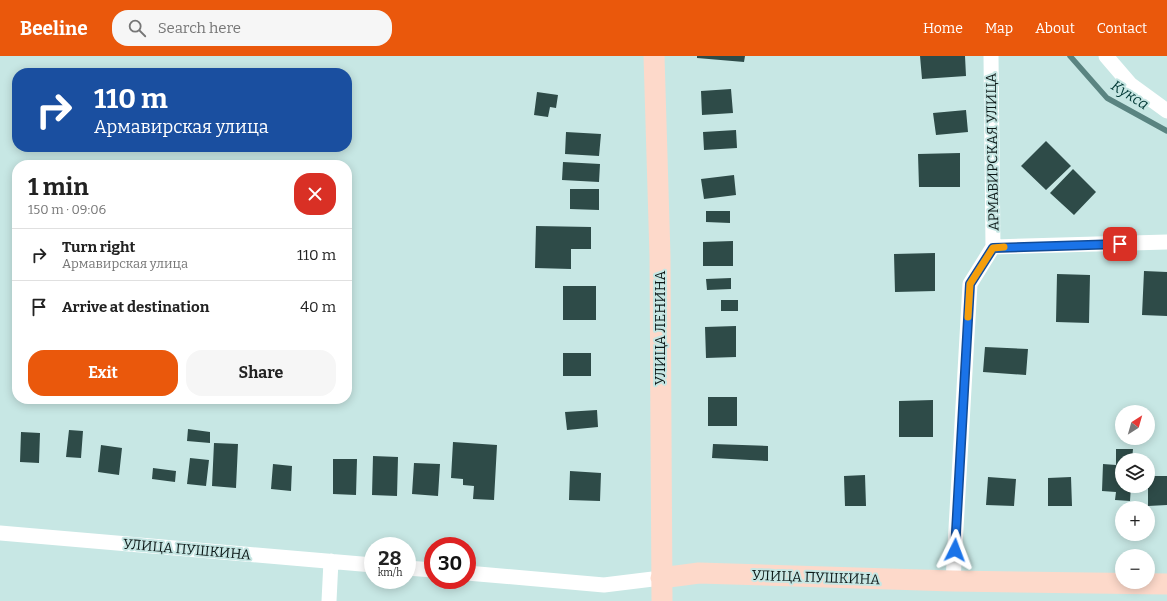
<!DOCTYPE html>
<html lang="en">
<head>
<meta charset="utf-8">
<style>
	:root { --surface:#fff; --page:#f6f6f6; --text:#222; --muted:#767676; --line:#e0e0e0; --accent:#ea580c }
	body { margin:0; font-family:Bitter,serif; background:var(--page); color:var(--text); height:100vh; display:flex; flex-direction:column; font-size:15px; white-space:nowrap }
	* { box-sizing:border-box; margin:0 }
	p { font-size:13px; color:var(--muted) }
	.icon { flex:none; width:22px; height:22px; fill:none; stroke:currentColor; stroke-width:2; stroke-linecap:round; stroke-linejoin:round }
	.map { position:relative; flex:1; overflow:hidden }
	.details { position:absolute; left:12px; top:104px; width:340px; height:244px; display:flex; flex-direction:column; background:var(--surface); border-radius:16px; box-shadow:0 2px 10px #0003 }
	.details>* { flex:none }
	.guide { position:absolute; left:12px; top:12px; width:340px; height:84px; border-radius:16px; box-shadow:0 2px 10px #0003; background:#1a4fa0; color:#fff; overflow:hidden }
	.needle { width:26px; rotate:37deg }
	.buttons { position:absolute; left:1115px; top:349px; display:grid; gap:8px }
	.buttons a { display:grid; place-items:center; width:40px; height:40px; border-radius:50%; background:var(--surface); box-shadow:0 2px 10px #0003; font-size:20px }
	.speed { position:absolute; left:364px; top:481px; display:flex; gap:8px; font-size:20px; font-weight:700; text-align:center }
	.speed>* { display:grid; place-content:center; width:52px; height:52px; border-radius:50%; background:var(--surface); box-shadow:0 2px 10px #0003; line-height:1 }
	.speed small { font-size:10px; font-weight:400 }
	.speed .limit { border:6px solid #d22; background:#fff; color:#111 }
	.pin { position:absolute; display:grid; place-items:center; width:34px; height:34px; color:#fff; margin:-17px; border-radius:8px; box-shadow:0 2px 6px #0006 }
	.me { position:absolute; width:44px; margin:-22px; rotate:3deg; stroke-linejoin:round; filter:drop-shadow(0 0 3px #0008) }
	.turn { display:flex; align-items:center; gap:14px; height:84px; padding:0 16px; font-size:18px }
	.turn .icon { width:52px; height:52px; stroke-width:2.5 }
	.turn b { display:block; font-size:28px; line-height:34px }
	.round { display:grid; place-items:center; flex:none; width:42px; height:42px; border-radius:16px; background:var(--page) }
	.headline { display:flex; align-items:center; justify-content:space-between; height:68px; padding:0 16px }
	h1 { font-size:24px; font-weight:700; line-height:30px }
	.primary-button { display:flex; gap:8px; margin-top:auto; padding:8px 16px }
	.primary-button a { flex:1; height:46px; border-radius:16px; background:var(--accent); color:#fff; font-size:16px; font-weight:700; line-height:46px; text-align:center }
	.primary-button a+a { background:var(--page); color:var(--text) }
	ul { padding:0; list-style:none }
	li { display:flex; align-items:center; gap:12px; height:52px; padding:0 16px; border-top:1px solid var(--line) }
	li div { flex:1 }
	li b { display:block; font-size:15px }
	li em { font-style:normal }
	header { display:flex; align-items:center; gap:24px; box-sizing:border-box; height:56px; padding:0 20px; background:var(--accent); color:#fff }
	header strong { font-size:19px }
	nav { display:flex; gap:22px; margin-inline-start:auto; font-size:14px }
	.search { width:280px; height:36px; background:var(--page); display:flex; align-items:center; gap:10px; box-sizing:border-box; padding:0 14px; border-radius:16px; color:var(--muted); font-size:15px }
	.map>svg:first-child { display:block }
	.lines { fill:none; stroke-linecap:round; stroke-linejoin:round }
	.stream { stroke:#5a8481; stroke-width:5.5 }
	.building { fill:#2e4b48 }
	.street { stroke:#fff; stroke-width:15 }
	.secondary { stroke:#fdd9ca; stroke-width:21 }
	.route-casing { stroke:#114b97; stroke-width:10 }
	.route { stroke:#1a73e8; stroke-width:7 }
	.slow { stroke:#f59e0b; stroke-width:7 }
	.labels { text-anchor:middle; stroke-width:4; stroke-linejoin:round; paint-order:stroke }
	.street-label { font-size:14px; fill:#0b1716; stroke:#c7e7e4 }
	.water-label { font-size:15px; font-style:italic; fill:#023936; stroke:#c7e7e4 }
</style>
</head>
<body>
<header>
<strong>Beeline</strong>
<div class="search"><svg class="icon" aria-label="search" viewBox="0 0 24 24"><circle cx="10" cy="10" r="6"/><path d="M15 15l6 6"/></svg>Search here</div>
<nav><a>Home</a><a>Map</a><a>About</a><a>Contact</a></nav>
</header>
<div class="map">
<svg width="1167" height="545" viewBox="0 0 1167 545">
	<rect width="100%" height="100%" fill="#c7e7e4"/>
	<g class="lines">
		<path class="stream" d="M 1070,0 L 1107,42 L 1167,75"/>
	</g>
	<path class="building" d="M 697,0 L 745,0 L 744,6 L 697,2 Z
		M 920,0 L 965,0 L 966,20 L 922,23 Z
		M 731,33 L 733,57 L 702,59 L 701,35 Z
		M 537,36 L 558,39 L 556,52 L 550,51 L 548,61 L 534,59 Z
		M 966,54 L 968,76 L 936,79 L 933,57 Z
		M 736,74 L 737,92 L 704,94 L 703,76 Z
		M 566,76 L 601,78 L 599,100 L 565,98 Z
		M 1046,85 L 1071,110 L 1046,134 L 1021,110 Z
		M 960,97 L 960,131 L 919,131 L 918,98 Z
		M 563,106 L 600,108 L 599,126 L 562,124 Z
		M 1073,113 L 1096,136 L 1074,159 L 1050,137 Z
		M 734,119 L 736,139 L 704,143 L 701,123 Z
		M 570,133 L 599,133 L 599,154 L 570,153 Z
		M 706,155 L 730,155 L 730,167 L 706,166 Z
		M 536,170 L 591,171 L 591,193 L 571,193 L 571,213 L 535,212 Z
		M 733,185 L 733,210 L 703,210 L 703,186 Z
		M 935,197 L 935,235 L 895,236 L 894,198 Z
		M 1144,215 L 1167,216 L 1167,260 L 1142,259 Z
		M 1057,218 L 1090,219 L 1089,267 L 1056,266 Z
		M 731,222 L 731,233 L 707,234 L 706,223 Z
		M 563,230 L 596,230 L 596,264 L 563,264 Z
		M 721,244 L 738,244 L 738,255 L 721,255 Z
		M 736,270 L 736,301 L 706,302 L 705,271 Z
		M 985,291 L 1028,293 L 1026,319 L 983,316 Z
		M 563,297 L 591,297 L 591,320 L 563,320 Z
		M 708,341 L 737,341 L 737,370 L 708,370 Z
		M 933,344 L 933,381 L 899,381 L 899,345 Z
		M 597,354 L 598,371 L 567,374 L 565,356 Z
		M 188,373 L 210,376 L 210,387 L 187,385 Z
		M 69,374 L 83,375 L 81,402 L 66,401 Z
		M 21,376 L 40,377 L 39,407 L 20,406 Z
		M 453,386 L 497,389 L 494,444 L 473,443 L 474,430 L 463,429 L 463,423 L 451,422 Z
		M 214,387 L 238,388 L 236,432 L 212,430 Z
		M 713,388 L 768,390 L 768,405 L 712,402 Z
		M 101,389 L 122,392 L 119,419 L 98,416 Z
		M 1116,393 L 1133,393 L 1132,404 L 1122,404 L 1122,430 L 1131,430 L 1130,445 L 1115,444 L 1116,436 L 1102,435 L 1103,408 L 1116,409 Z
		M 373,400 L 398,401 L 397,440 L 372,439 Z
		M 190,402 L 209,404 L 206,430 L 187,428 Z
		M 333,403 L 357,403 L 356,439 L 333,438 Z
		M 414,407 L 440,408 L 438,440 L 412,438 Z
		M 273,408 L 292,410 L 291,435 L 271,433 Z
		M 153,412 L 176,415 L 175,426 L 152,423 Z
		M 570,415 L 601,417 L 600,445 L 569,444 Z
		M 865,419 L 866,450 L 845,450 L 844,420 Z
		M 1148,420 L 1167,420 L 1167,449 L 1148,450 Z
		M 988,421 L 1016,423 L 1014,450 L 986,449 Z
		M 1071,421 L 1072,450 L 1048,450 L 1048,422 Z"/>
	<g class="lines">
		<path class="street" d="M 1106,0 L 1130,28 L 1167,55
			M 993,191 L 1167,186
			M 0,477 L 373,509
			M 407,512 L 433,514
			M 467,517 L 604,529 L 661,522
			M 953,525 L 970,228 L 993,191 L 991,0
			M 329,545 L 331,505"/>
		<path class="secondary" d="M 654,0 L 660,200 L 662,545
			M 661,522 L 699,517 L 953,525 L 1167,528"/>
	</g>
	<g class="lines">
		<g class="route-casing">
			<path id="route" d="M 955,494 L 970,228 L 993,192 L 1120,188"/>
		</g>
		<use href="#route" class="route"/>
		<path class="slow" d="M 968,261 L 970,228 L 993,192 L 1004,191"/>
	</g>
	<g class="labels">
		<g class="street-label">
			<text transform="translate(992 96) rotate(-91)" y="5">АРМАВИРСКАЯ УЛИЦА</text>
			<text transform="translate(660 272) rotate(-90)" y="5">УЛИЦА ЛЕНИНА</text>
			<text transform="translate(187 493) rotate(5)" y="5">УЛИЦА ПУШКИНА</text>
			<text transform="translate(816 521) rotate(2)" y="5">УЛИЦА ПУШКИНА</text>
		</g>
		<g class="water-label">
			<text transform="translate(1130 39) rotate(32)" y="5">Кукса</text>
		</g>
	</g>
</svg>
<div class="buttons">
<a><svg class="needle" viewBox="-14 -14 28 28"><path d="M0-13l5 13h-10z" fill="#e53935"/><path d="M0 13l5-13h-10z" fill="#767676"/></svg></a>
<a><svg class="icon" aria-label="layers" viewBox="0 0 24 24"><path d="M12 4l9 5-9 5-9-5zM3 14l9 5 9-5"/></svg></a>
<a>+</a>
<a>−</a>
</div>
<div class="speed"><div>28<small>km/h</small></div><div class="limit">30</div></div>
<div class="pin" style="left:1120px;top:188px;background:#d93025"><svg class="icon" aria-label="arrive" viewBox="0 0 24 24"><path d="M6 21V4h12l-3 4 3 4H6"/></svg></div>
<svg class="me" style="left:955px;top:494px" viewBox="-20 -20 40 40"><path d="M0-17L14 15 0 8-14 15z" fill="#1a73e8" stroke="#fff" stroke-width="4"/></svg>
<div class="guide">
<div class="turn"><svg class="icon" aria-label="right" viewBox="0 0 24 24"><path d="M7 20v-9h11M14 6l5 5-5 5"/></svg><div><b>110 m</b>Армавирская улица</div></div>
</div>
<section class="details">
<div class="headline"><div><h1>1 min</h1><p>150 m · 09:06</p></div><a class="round" style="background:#d93025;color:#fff"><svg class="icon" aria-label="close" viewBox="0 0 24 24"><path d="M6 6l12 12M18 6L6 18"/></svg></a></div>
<ul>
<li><svg class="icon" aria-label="right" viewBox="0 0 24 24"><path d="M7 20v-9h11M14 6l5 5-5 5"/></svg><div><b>Turn right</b><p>Армавирская улица</p></div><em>110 m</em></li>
<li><svg class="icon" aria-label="arrive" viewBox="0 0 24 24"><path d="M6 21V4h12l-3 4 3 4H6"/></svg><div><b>Arrive at destination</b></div><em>40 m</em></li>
</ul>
<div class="primary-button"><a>Exit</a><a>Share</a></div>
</section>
</div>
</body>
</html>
